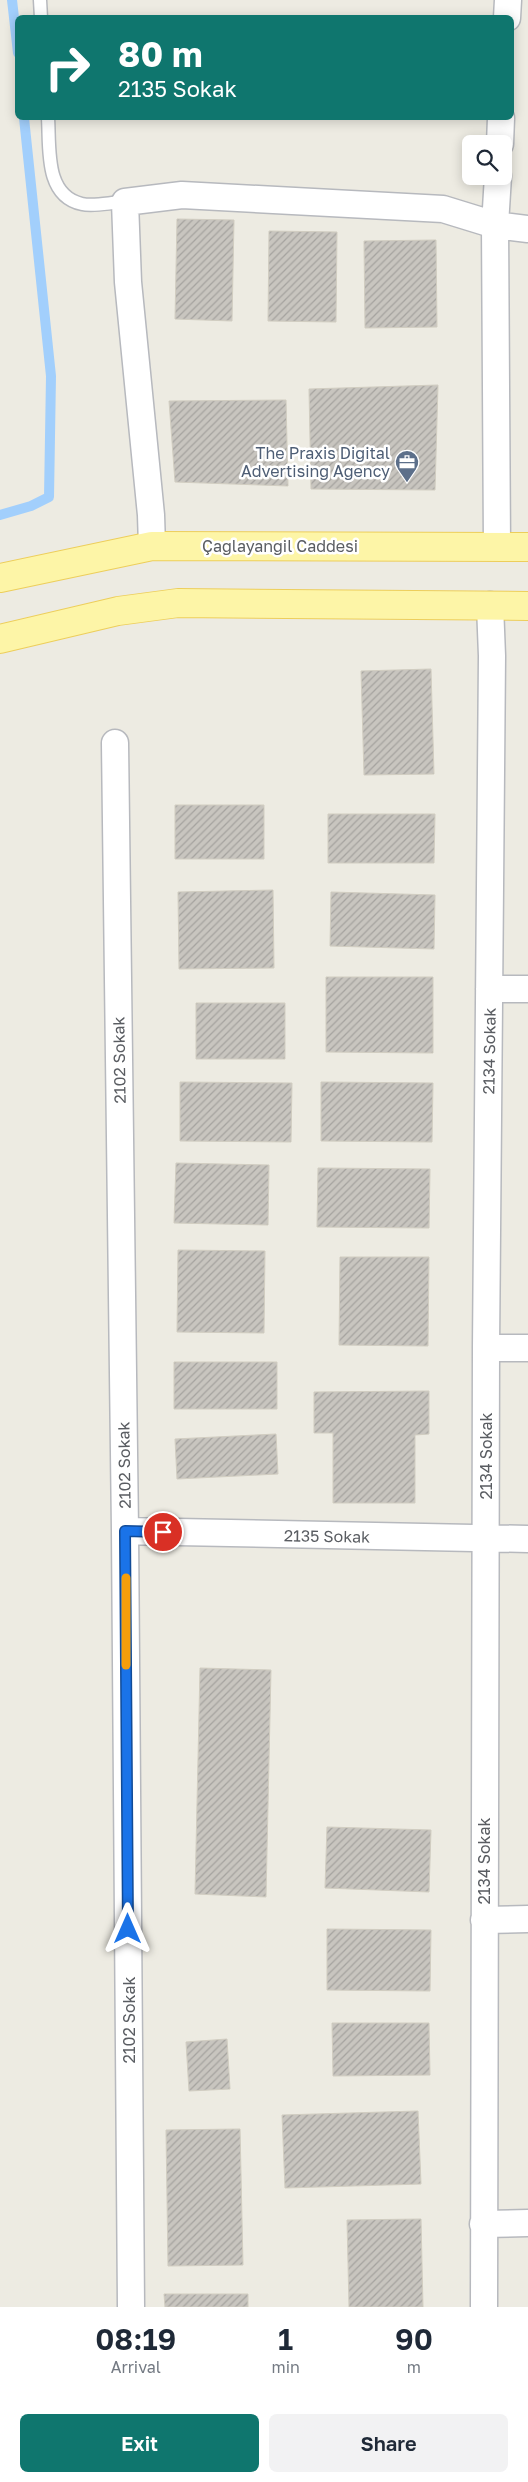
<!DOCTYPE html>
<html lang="en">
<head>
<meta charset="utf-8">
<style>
	:root { --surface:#fff; --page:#f2f2f3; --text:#1f2937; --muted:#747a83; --accent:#0f766e }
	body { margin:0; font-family:"Golos Text",sans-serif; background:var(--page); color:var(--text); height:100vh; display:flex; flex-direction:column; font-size:19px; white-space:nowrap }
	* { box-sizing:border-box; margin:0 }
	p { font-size:16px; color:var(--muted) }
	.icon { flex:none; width:28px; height:28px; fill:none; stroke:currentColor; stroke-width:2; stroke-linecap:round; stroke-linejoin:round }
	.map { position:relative; height:2307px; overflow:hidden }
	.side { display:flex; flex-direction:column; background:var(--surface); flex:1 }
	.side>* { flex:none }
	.banner { position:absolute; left:15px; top:15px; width:499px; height:105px; border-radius:8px; box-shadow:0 2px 12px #0003; background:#0f766e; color:#fff; overflow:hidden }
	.controls { position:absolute; left:462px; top:135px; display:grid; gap:10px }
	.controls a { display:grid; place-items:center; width:50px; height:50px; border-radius:8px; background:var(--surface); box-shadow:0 2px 12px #0003; font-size:25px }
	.pin { position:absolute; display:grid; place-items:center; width:42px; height:42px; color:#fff; margin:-21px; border:2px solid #fff; border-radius:50%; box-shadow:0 1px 5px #0007 }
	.me { position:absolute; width:55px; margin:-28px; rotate:0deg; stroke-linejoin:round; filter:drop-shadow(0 0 4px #0008) }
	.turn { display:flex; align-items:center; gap:18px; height:105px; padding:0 20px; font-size:22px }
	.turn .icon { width:65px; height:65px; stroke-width:2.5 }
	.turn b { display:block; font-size:35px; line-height:42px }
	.eta { display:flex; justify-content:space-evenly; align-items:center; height:85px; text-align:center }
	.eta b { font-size:30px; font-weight:600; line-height:35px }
	.action { display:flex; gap:10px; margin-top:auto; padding:10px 20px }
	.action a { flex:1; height:58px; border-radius:8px; background:var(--accent); color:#fff; font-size:20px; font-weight:600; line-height:58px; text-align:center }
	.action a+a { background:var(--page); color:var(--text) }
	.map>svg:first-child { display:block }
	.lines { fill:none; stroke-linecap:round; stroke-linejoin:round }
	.stream { stroke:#a2cffc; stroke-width:10 }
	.building { fill:url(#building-hatch); stroke:#d1cdc1 }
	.lane-casing { stroke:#b7b9be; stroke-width:15 }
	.street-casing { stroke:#b7b9be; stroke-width:29 }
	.primary-casing { stroke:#edce5b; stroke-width:30 }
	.lane { stroke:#fff; stroke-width:12 }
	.street { stroke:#fff; stroke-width:26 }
	.primary { stroke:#fdf5a7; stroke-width:28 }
	.route-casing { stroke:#114b97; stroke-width:12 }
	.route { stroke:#1a73e8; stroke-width:9 }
	.slow { stroke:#f59e0b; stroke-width:9 }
	.labels { text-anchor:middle; stroke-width:5; stroke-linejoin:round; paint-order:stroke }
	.service-label { font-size:16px; fill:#4e5e75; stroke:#fff; text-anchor:end }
	.street-label { font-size:16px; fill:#5a5d62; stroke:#fff }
</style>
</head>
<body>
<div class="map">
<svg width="528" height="2307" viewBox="0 0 528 2307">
	<defs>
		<pattern id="building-hatch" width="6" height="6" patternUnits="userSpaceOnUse" patternTransform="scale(1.25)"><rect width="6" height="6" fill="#c8c5bf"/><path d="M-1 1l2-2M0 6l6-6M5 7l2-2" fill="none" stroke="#a5a39f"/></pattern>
	</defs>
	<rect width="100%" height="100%" fill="#edebe2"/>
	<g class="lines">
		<path class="stream" d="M 12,0 L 18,53
			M 0,515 L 31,506 L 49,497 L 51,376 L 24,118"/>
	</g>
	<path class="building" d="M 177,219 L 234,220 L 232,321 L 175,319 Z
		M 269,231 L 337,232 L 336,322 L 268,321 Z
		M 436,240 L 437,327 L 365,328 L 364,241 Z
		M 438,385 L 435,490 L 311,489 L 309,389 Z
		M 286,400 L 288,486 L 175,482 L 169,401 Z
		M 431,669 L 434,774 L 364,775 L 361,671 Z
		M 175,805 L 264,805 L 264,859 L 175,859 Z
		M 328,814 L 435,814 L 434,863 L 328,863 Z
		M 273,890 L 274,968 L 179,969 L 178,892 Z
		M 331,892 L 435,895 L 434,949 L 330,946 Z
		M 326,977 L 433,977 L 433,1053 L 326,1052 Z
		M 196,1003 L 285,1003 L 285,1059 L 196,1059 Z
		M 180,1082 L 292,1083 L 291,1142 L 180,1141 Z
		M 321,1082 L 433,1083 L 432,1142 L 321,1141 Z
		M 176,1163 L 269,1165 L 268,1225 L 174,1223 Z
		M 318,1168 L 430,1169 L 429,1228 L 317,1227 Z
		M 178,1250 L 265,1251 L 264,1333 L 177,1332 Z
		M 340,1257 L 429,1257 L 428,1346 L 339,1345 Z
		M 174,1362 L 277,1362 L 277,1409 L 174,1409 Z
		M 429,1391 L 429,1434 L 415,1435 L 415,1503 L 333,1503 L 333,1433 L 314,1433 L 314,1392 Z
		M 276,1434 L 278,1474 L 177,1479 L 175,1439 Z
		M 200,1668 L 271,1670 L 266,1897 L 195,1894 Z
		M 327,1827 L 431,1830 L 429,1892 L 325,1888 Z
		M 327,1929 L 431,1930 L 430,1991 L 327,1990 Z
		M 332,2023 L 429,2023 L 430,2075 L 333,2076 Z
		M 227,2039 L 230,2089 L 189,2091 L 186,2042 Z
		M 418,2111 L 421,2184 L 285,2188 L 282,2115 Z
		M 240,2129 L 243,2265 L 168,2266 L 166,2130 Z
		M 421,2219 L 423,2307 L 349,2307 L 347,2220 Z
		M 164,2294 L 248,2294 L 248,2307 L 165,2307 Z"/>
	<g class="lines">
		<g class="lane-casing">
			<path id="lane" d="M 40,0 L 41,18
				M 48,118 C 50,147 44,196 82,204 C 94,207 112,202 125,202"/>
		</g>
		<g class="street-casing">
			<path id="street" d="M 507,18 L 508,0
				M 500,144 L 501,118
				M 152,546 L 151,515 L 128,282 L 125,202 L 182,195 L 443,209 L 495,225 L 528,229
				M 497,547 L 495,225 L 498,176
				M 115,743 L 125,1531 L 131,2307
				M 489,989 L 528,989
				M 486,1348 L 528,1348
				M 125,1531 L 528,1539
				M 484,1920 L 528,1919
				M 483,2224 L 528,2223
				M 484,2307 L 486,1348 L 492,656 L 490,605"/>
		</g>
		<g class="primary-casing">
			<path id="primary" d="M 0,578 L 152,546 L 528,547
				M 0,639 L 118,611 L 178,603 L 528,606"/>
		</g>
		<use href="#lane" class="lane"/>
		<use href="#street" class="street"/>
		<use href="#primary" class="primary"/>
	</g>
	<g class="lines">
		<g class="route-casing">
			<path id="route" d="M 128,1929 L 125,1531 L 163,1532"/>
		</g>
		<use href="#route" class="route"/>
		<path class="slow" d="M 126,1578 L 126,1665"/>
	</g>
	<defs>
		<g id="office-pin" transform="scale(1.25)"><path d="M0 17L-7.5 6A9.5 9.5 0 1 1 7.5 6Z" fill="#5c6f8a" stroke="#fff"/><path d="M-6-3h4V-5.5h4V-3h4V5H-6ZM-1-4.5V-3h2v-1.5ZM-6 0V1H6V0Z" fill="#fff"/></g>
	</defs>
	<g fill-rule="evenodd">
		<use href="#office-pin" x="407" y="462"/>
	</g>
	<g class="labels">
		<g class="service-label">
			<text x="390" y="459">The Praxis Digital<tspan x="390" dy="18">Advertising Agency</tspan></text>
		</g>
		<g class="street-label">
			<text x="280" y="552">Çağlayangil Caddesi</text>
			<text transform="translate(489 1051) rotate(-89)" y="6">2134 Sokak</text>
			<text transform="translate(119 1060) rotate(-91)" y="6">2102 Sokak</text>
			<text transform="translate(486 1456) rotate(-90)" y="6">2134 Sokak</text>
			<text transform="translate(124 1465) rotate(-91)" y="6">2102 Sokak</text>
			<text transform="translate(327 1536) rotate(1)" y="6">2135 Sokak</text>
			<text transform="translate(484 1861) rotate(-90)" y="6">2134 Sokak</text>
			<text transform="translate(129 2020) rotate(-90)" y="6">2102 Sokak</text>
		</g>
	</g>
</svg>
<div class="controls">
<a><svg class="icon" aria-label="search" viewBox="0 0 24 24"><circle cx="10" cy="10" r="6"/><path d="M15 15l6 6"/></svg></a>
</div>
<div class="pin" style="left:163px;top:1532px;background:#d93025"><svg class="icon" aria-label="arrive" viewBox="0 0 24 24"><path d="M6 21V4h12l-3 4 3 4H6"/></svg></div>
<svg class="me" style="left:128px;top:1929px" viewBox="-20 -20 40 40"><path d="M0-17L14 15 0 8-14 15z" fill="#1a73e8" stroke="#fff" stroke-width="4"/></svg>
<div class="banner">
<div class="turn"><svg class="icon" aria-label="right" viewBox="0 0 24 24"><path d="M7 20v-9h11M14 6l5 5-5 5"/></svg><div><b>80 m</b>2135 Sokak</div></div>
</div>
</div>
<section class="side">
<div class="eta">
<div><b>08:19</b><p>Arrival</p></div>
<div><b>1</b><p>min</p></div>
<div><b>90</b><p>m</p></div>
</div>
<div class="action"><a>Exit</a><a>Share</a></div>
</section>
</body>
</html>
